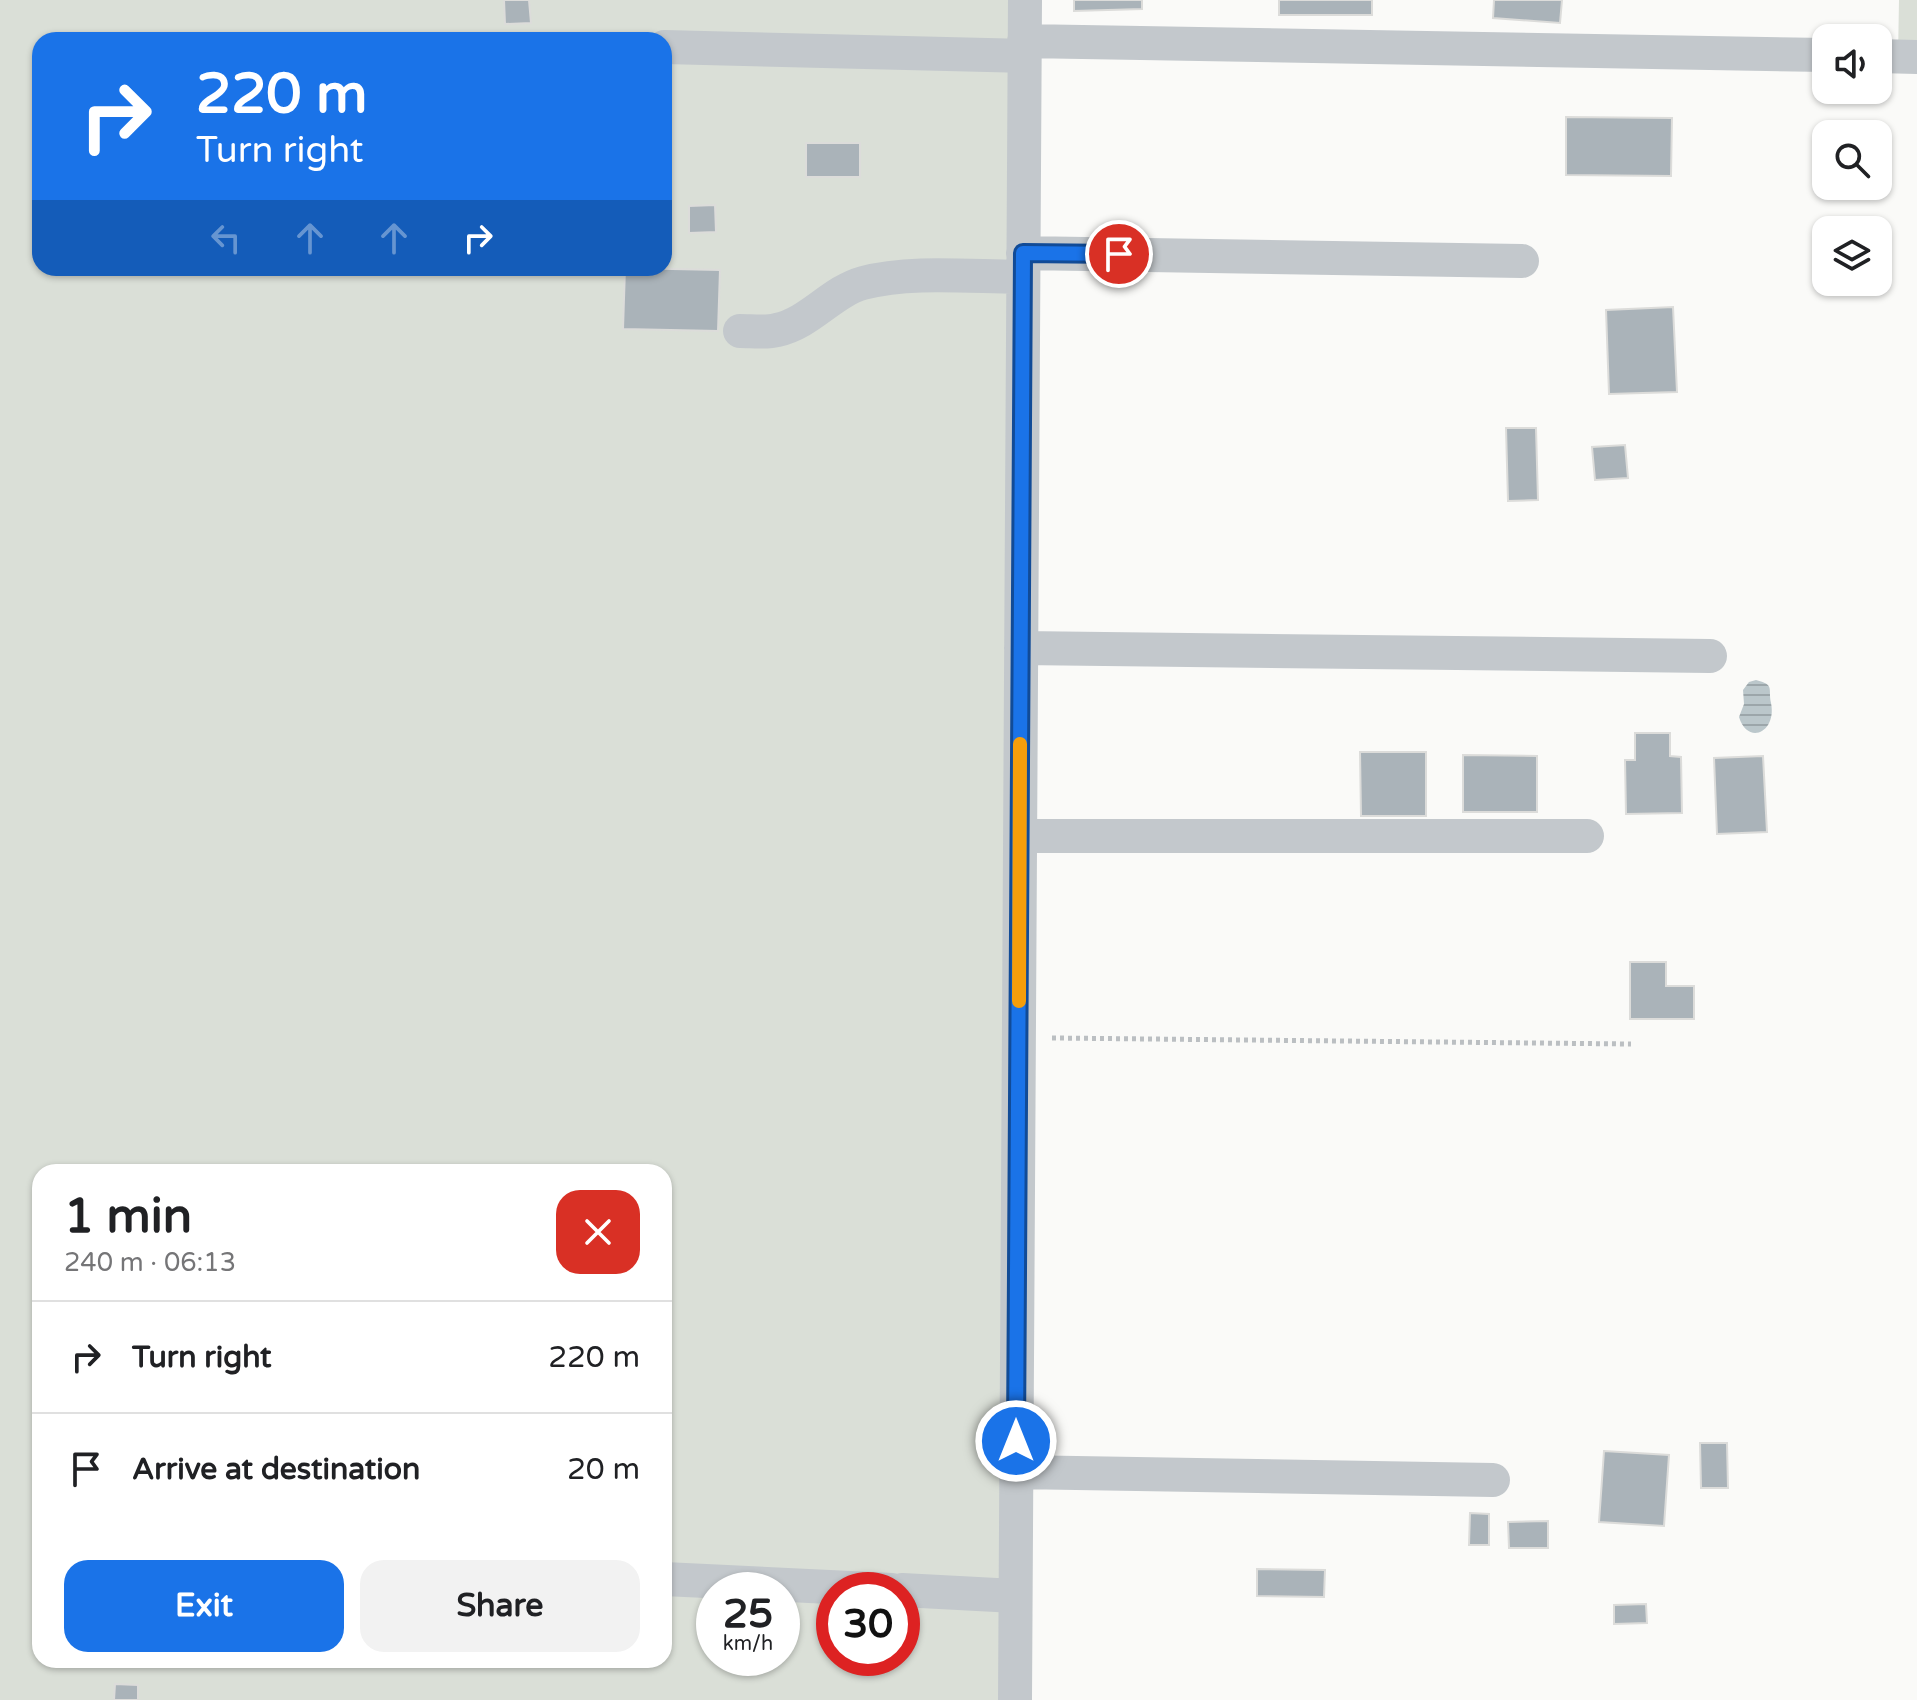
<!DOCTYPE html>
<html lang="en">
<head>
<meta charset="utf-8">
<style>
	:root { --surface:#fff; --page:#f2f2f2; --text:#202124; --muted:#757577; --line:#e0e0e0; --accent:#1a73e8 }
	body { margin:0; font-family:"Varela Round",sans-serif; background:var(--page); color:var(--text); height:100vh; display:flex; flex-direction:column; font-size:30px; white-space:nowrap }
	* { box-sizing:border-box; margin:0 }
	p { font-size:26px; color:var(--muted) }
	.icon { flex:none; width:44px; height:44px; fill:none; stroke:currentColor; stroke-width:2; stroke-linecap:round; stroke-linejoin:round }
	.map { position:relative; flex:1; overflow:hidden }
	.sheet { position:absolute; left:32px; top:1164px; width:640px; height:504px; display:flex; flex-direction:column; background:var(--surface); border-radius:24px; box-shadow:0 2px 6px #0004 }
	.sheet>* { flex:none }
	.hud { position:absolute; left:32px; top:32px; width:640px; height:244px; border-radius:24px; box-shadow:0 2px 6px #0004; background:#1a73e8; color:#fff; overflow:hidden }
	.buttons { position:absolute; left:1812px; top:24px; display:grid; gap:16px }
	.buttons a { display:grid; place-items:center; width:80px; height:80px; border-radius:16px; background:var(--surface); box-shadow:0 2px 6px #0004; font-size:40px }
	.speed { position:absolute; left:696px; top:1572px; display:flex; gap:16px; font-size:40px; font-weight:700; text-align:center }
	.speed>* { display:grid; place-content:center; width:104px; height:104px; border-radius:50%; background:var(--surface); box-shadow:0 2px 6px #0004; line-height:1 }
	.speed small { font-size:20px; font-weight:400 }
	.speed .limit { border:12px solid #d22; background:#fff; color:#111 }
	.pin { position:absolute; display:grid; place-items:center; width:68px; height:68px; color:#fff; margin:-34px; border:4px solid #fff; border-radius:50%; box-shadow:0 2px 8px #0007 }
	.me { position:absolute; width:88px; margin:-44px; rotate:0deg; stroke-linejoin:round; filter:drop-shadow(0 0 6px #0008) }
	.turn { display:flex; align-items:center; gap:28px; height:168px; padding:0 32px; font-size:36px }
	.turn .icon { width:104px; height:104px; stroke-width:2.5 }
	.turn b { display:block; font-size:56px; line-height:68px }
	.lanes { display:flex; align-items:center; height:76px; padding:0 32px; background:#0003; justify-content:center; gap:40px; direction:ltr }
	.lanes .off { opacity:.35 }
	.round { display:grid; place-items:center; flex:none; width:84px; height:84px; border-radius:24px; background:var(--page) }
	.headline { display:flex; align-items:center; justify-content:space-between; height:136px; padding:0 32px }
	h1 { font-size:48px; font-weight:700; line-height:60px }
	.primary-button { display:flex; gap:16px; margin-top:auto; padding:16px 32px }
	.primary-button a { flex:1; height:92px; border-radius:24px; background:var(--accent); color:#fff; font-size:32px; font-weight:700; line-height:92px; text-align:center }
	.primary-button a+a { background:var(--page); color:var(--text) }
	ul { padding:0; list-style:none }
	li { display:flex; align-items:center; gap:24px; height:112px; padding:0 32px; border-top:2px solid var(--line) }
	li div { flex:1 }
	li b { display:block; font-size:30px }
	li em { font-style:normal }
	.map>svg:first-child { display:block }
	.green { fill:#dadfd7; fill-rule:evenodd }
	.water { fill:url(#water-rules) }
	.building { fill:#aab3b9; stroke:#dcdcda; stroke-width:2 }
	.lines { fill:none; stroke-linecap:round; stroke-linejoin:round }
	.path { stroke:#bbbfc2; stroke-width:5; stroke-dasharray:4 4; stroke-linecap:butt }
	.minor { stroke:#c3c8cc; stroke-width:34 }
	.route-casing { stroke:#114b97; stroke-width:20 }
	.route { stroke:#1a73e8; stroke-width:14 }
	.slow { stroke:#f59e0b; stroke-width:14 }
</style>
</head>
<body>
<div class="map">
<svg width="1917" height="1700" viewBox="0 0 1917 1700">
	<defs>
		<pattern id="water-rules" width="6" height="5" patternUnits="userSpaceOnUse" patternTransform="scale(2)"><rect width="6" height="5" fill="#bbc7cb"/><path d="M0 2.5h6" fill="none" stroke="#9ca6aa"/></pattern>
	</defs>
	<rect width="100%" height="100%" fill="#fafaf8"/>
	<path class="green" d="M 0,0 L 1025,0 L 1015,1700 L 0,1700 ZM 40,40 L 664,40 L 664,268 L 40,268 ZM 40,1172 L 664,1172 L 664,1660 L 40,1660 ZM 714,1590 L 782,1590 L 782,1658 L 714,1658 ZM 834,1590 L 902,1590 L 902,1658 L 834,1658 Z
		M 1899,0 L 1917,0 L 1917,57 L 1898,56 Z"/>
	<path class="water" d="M 1756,680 C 1775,685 1768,688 1771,703 C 1777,732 1748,746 1739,717 L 1744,704 L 1743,690 L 1749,682 Z"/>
	<path class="building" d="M 504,0 L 529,0 L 531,23 L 505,24 Z
		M 1074,0 L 1142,0 L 1142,9 L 1074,11 Z
		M 1279,0 L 1372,0 L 1372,15 L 1279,15 Z
		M 1494,0 L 1562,0 L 1560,23 L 1493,18 Z
		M 1566,117 L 1672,118 L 1671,176 L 1566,175 Z
		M 806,143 L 860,143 L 860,177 L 806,177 Z
		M 715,205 L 716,232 L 689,233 L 689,206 Z
		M 625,268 L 720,270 L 718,331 L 623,329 Z
		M 1673,307 L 1677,392 L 1609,394 L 1606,310 Z
		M 1506,428 L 1536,428 L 1538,500 L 1508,501 Z
		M 1625,445 L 1628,478 L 1595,480 L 1592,447 Z
		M 1635,733 L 1670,733 L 1670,756 L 1681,757 L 1682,813 L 1626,814 L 1625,760 L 1635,760 Z
		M 1360,752 L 1426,752 L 1426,816 L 1361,816 Z
		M 1463,755 L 1537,756 L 1537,812 L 1463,812 Z
		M 1763,756 L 1767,832 L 1717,834 L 1714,758 Z
		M 1630,962 L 1666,962 L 1666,986 L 1694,986 L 1694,1019 L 1630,1019 Z
		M 1700,1443 L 1727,1443 L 1728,1488 L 1701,1488 Z
		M 1604,1451 L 1669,1455 L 1664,1526 L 1599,1522 Z
		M 1470,1513 L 1489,1514 L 1489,1545 L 1469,1545 Z
		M 1548,1521 L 1548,1548 L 1509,1548 L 1508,1522 Z
		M 1257,1569 L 1325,1570 L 1324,1597 L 1257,1596 Z
		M 1646,1604 L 1647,1623 L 1614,1624 L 1614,1605 Z
		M 115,1684 L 138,1685 L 138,1700 L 114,1700 Z"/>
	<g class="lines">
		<path class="path" d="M 1052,1038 L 1631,1044"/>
		<path class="minor" d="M 1024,41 L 1826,55
			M 664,47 L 1024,56
			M 1878,56 L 1917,57
			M 1023,253 L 1522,261
			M 740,331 C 752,331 766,333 777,330 C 810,323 831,292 863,283 C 911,270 973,277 1023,277
			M 1021,648 L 1710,656
			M 1020,836 L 1587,836
			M 1016,1472 L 1493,1480
			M 664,1579 L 892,1590
			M 902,1590 L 1015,1596
			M 1015,1700 L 1025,0"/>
	</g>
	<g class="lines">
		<g class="route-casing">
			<path id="route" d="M 1016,1441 L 1023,253 L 1119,254"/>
		</g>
		<use href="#route" class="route"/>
		<path class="slow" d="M 1019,1001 L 1020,744"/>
	</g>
</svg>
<div class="buttons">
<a><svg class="icon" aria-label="sound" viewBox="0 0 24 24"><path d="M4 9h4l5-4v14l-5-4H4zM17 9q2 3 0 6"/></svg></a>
<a><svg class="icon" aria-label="search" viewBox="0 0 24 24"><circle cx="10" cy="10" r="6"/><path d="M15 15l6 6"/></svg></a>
<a><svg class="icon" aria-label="layers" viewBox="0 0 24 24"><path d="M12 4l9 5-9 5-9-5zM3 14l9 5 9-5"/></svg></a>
</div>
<div class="speed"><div>25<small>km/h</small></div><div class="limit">30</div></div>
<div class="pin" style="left:1119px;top:254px;background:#d93025"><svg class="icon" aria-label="arrive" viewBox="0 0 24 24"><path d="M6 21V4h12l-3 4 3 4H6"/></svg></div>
<svg class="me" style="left:1016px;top:1441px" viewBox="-20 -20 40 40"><circle r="17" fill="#1a73e8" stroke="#fff" stroke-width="3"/><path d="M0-11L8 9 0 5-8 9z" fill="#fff"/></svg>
<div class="hud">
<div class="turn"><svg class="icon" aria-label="right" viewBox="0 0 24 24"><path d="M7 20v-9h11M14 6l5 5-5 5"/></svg><div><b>220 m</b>Turn right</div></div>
<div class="lanes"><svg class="icon off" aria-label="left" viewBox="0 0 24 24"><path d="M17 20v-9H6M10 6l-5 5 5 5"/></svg><svg class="icon off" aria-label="ahead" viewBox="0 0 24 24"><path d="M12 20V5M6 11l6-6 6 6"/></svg><svg class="icon off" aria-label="ahead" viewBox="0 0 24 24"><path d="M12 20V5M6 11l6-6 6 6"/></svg><svg class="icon" aria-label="right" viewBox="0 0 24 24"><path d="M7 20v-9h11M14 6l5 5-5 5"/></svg></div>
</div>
<section class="sheet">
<div class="headline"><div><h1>1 min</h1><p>240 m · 06:13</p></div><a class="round" style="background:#d93025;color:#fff"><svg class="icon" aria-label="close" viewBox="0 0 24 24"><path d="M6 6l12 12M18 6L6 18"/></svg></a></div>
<ul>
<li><svg class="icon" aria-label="right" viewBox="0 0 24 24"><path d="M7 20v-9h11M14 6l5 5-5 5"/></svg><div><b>Turn right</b></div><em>220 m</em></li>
<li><svg class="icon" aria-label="arrive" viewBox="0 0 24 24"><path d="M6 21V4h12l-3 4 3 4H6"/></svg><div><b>Arrive at destination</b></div><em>20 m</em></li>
</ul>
<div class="primary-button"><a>Exit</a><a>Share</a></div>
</section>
</div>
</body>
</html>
